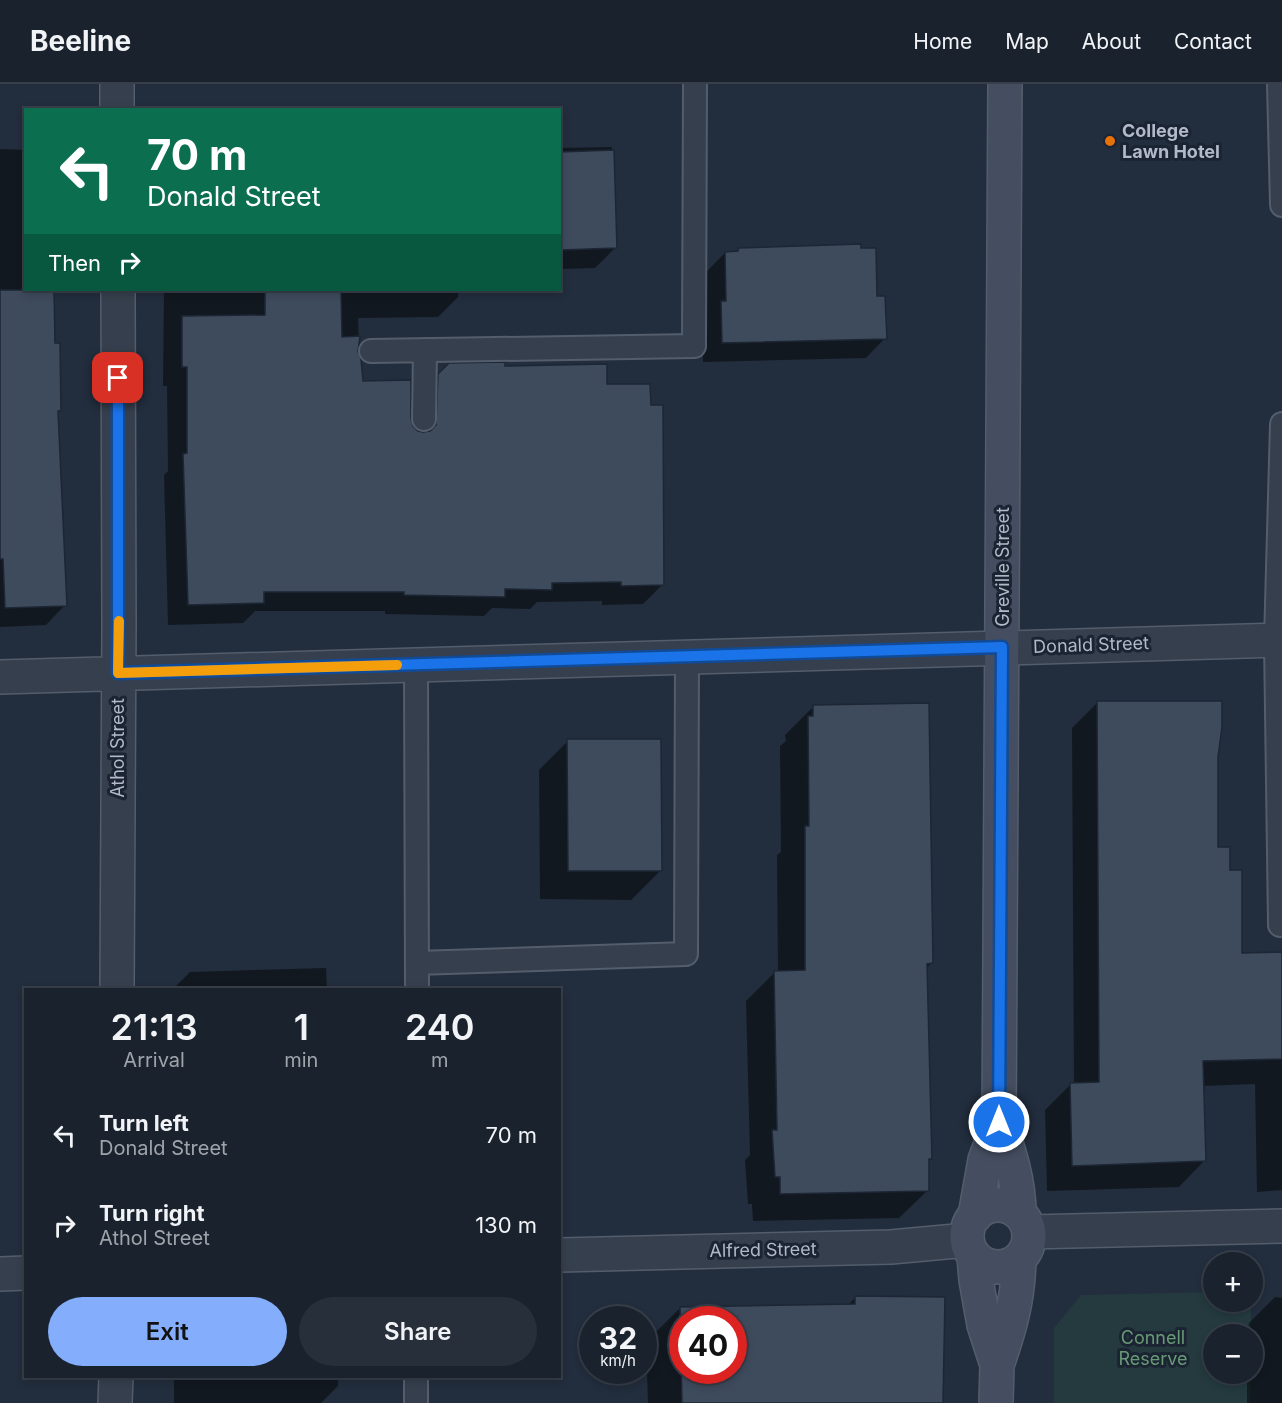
<!DOCTYPE html>
<html lang="en">
<head>
<meta charset="utf-8">
<style>
	:root { --surface:#1a222e; --page:#272f3a; --text:#f1f3f6; --muted:#9fa4aa; --line:#383f4a; --accent:#84aefb }
	body { margin:0; font-family:Inter,sans-serif; background:var(--page); color:var(--text); height:100vh; display:flex; flex-direction:column; font-size:22px; white-space:nowrap }
	* { box-sizing:border-box; margin:0 }
	p { font-size:20px; color:var(--muted) }
	.icon { flex:none; width:33px; height:33px; fill:none; stroke:currentColor; stroke-width:2; stroke-linecap:round; stroke-linejoin:round }
	.map { position:relative; flex:1; overflow:hidden }
	.panel { position:absolute; left:24px; top:904px; width:537px; height:390px; display:flex; flex-direction:column; background:var(--surface); border-radius:0px; box-shadow:0 3px 9px #0003,0 0 0 2px var(--line) }
	.panel>* { flex:none }
	.guide { position:absolute; left:24px; top:24px; width:537px; height:183px; border-radius:0px; box-shadow:0 3px 9px #0003,0 0 0 2px var(--line); background:#0b6e4f; color:#fff; overflow:hidden }
	.buttons { position:absolute; left:1203px; top:1168px; display:grid; gap:12px }
	.buttons a { display:grid; place-items:center; width:60px; height:60px; border-radius:50%; background:var(--surface); box-shadow:0 3px 9px #0003,0 0 0 2px var(--line); font-size:30px }
	.speed { position:absolute; left:579px; top:1222px; display:flex; gap:12px; font-size:30px; font-weight:700; text-align:center }
	.speed>* { display:grid; place-content:center; width:78px; height:78px; border-radius:50%; background:var(--surface); box-shadow:0 3px 9px #0003,0 0 0 2px var(--line); line-height:1 }
	.speed small { font-size:15px; font-weight:400 }
	.speed .limit { border:9px solid #d22; background:#fff; color:#111 }
	.pin { position:absolute; display:grid; place-items:center; width:51px; height:51px; color:#fff; margin:-26px; border-radius:12px; box-shadow:0 3px 9px #0006 }
	.me { position:absolute; width:66px; margin:-33px; rotate:0deg; stroke-linejoin:round; filter:drop-shadow(0 0 4px #0008) }
	.turn { display:flex; align-items:center; gap:21px; height:126px; padding:0 24px; font-size:27px }
	.turn .icon { width:78px; height:78px; stroke-width:2.5 }
	.turn b { display:block; font-size:42px; line-height:51px }
	.then { display:flex; align-items:center; height:57px; padding:0 24px; background:#0003; gap:12px; font-size:22px }
	.eta { display:flex; justify-content:space-evenly; align-items:center; height:102px; text-align:center }
	.eta b { font-size:36px; font-weight:600; line-height:42px }
	.primary-button { display:flex; gap:12px; margin-top:auto; padding:12px 24px }
	.primary-button a { flex:1; height:69px; border-radius:36px; background:var(--accent); color:#111; font-size:24px; font-weight:600; line-height:69px; text-align:center }
	.primary-button a+a { background:var(--page); color:var(--text) }
	ul { padding:0; list-style:none }
	li { display:flex; align-items:center; gap:18px; height:90px; padding:0 24px }
	li div { flex:1 }
	li b { display:block; font-size:22px }
	li em { font-style:normal }
	header { display:flex; align-items:center; gap:36px; box-sizing:border-box; height:84px; padding:0 30px; background:var(--surface); border-bottom:2px solid var(--line) }
	header strong { font-size:28px }
	nav { display:flex; gap:33px; margin-inline-start:auto; font-size:21px }
	.map>svg:first-child { display:block }
	.green { fill:#243a3e }
	.shadow { fill:#0007; fill-rule:evenodd }
	.building { fill:#3e4b5d; stroke:#1d2634; stroke-width:1.5; fill-rule:evenodd }
	.lines { fill:none; stroke-linecap:round; stroke-linejoin:round }
	.lane-casing { stroke:#545d6b; stroke-width:26 }
	.street-casing { stroke:#545d6b; stroke-width:36 }
	.secondary-casing { stroke:#545d6b; stroke-width:36 }
	.lane { stroke:#363f4d; stroke-width:22 }
	.street { stroke:#363f4d; stroke-width:33 }
	.secondary { stroke:#444e60; stroke-width:33 }
	.route-casing { stroke:#114b97; stroke-width:15 }
	.route { stroke:#1a73e8; stroke-width:10 }
	.slow { stroke:#f59e0b; stroke-width:10 }
	.food-dot { fill:#e8710a; stroke:#1b2432; stroke-width:2 }
	.labels { text-anchor:middle; stroke-width:6; stroke-linejoin:round; paint-order:stroke }
	.poi-label { font-size:18px; font-weight:bold; fill:#b2bac9; stroke:#1b2432; text-anchor:start }
	.street-label { font-size:18px; fill:#b2bac9; stroke:#1b2432 }
	.park-label { font-size:18px; fill:#689a76; stroke:#1b2432 }
</style>
</head>
<body>
<header>
<strong>Beeline</strong>
<nav><a>Home</a><a>Map</a><a>About</a><a>Contact</a></nav>
</header>
<div class="map">
<svg width="1282" height="1319" viewBox="0 0 1282 1319">
	<rect width="100%" height="100%" fill="#222d3d"/>
	<path class="green" d="M 1213,1208 L 1214,1218 L 1251,1218 L 1251,1251 L 1214,1251 L 1214,1290 L 1251,1290 L 1250,1319 L 1054,1319 L 1054,1244 L 1081,1211 Z"/>
	<path class="shadow" d="M 612,63 L 615,164 L 595,184 L 560,185 L 560,64 Z
		M 0,65 L 26,66 L 26,206 L 53,206 L 53,261 L 59,327 L 56,330 L 65,521 L 46,541 L 0,543 Z
		M 739,165 L 876,214 L 885,254 L 866,274 L 703,278 L 702,239 L 706,234 L 705,189 L 725,169 L 735,169 Z
		M 164,206 L 458,206 L 458,213 L 438,233 L 358,234 L 359,259 L 356,268 L 362,298 L 417,348 L 419,311 L 449,281 L 503,283 L 606,302 L 663,500 L 643,520 L 602,521 L 602,517 L 537,518 L 530,525 L 492,524 L 484,532 L 385,530 L 385,527 L 255,527 L 243,539 L 168,541 L 164,391 L 168,387 L 167,302 L 163,302 Z
		M 1098,618 L 1175,873 L 1282,869 L 1282,1106 L 1257,1108 L 1255,1000 L 1202,1002 L 1204,1077 L 1179,1103 L 1047,1107 L 1045,1026 L 1070,1001 L 1074,1000 L 1072,644 Z
		M 814,622 L 932,879 L 926,884 L 931,1075 L 927,1078 L 928,1106 L 899,1134 L 753,1137 L 752,1120 L 748,1120 L 745,1076 L 750,1071 L 746,917 L 774,889 L 778,889 L 777,771 L 781,768 L 780,662 L 786,657 L 785,651 Z
		M 568,657 L 660,787 L 631,816 L 540,815 L 539,686 Z
		M 326,884 L 327,906 L 172,906 L 190,888 Z
		M 856,1213 L 941,1319 L 648,1319 L 646,1258 L 680,1224 L 847,1222 ZM 682,1236 L 734,1236 L 734,1287 L 682,1287 Z
		M 1275,1213 L 1282,1214 L 1282,1319 L 1247,1319 L 1247,1290 L 1252,1290 L 1252,1251 L 1248,1251 L 1249,1239 Z
		M 174,1293 L 338,1293 L 338,1302 L 321,1319 L 174,1319 Z"/>
	<path class="building" d="M 614,66 L 617,164 L 560,166 L 560,68 Z
		M 861,160 L 861,164 L 876,164 L 877,212 L 885,212 L 887,255 L 722,259 L 721,217 L 726,217 L 725,168 L 738,167 L 738,164 Z
		M 0,206 L 54,206 L 55,259 L 60,259 L 61,327 L 58,327 L 67,522 L 5,524 L 3,475 L 0,475 Z
		M 265,206 L 341,206 L 342,253 L 360,252 L 358,268 L 361,275 L 363,297 L 411,296 L 411,335 L 413,342 L 418,347 L 423,348 L 430,347 L 436,341 L 438,290 L 449,279 L 505,278 L 505,282 L 607,280 L 607,300 L 650,300 L 651,321 L 663,321 L 664,501 L 621,502 L 621,498 L 552,499 L 552,506 L 505,505 L 505,513 L 404,511 L 404,508 L 264,508 L 264,519 L 188,521 L 183,370 L 187,369 L 187,283 L 182,283 L 182,232 L 265,231 Z
		M 1097,617 L 1222,617 L 1222,643 L 1218,673 L 1218,763 L 1230,763 L 1230,786 L 1242,786 L 1242,869 L 1282,868 L 1282,975 L 1203,977 L 1206,1077 L 1072,1082 L 1070,999 L 1099,998 Z
		M 929,619 L 933,879 L 927,880 L 932,1075 L 929,1075 L 929,1107 L 780,1110 L 780,1093 L 775,1093 L 772,1046 L 777,1046 L 774,887 L 805,886 L 805,742 L 809,742 L 808,632 L 813,632 L 813,621 Z
		M 567,655 L 661,655 L 662,787 L 568,787 Z
		M 855,1212 L 945,1213 L 943,1319 L 682,1319 L 680,1223 L 855,1220 ZM 682,1236 L 734,1236 L 734,1287 L 682,1287 Z"/>
	<g class="lines">
		<g class="lane-casing">
			<path id="lane" d="M 1279,0 L 1282,121
				M 371,267 L 694,262 L 695,0
				M 424,335 L 425,266
				M 416,580 L 417,906
				M 1280,841 L 1276,556 L 1282,340
				M 417,879 L 686,870 L 687,571
				M 416,1293 L 416,1319"/>
		</g>
		<g class="street-casing">
			<path id="street" d="M 117,26 L 117,0
				M 0,593 L 1282,556
				M 117,906 L 119,542 L 118,206
				M 1029,1148 L 1282,1142
				M 560,1171 L 891,1163 L 967,1156
				M 0,1190 L 26,1189
				M 115,1319 L 116,1293"/>
		</g>
		<g class="secondary-casing">
			<path id="secondary" d="M 1005,0 L 999,1038 C 1009,1067 1019,1097 1019,1129
				M967 1152a31 31 0 1 1 62 0a31 31 0 1 1-62 0Z
				M 975,1132 L 985,1076 L 999,1038
				M 974,1172 L 976,1196 L 984,1241 L 997,1281 L 996,1319
				M 997,1281 C 1010,1244 1018,1216 1019,1176"/>
		</g>
		<use href="#lane" class="lane"/>
		<use href="#street" class="street"/>
		<use href="#secondary" class="secondary"/>
	</g>
	<g class="lines">
		<g class="route-casing">
			<path id="route" d="M 118,294 L 118,589 L 1002,563 L 999,1038"/>
		</g>
		<use href="#route" class="route"/>
		<path class="slow" d="M 119,537 L 118,589 L 397,581"/>
	</g>
	<circle class="food-dot" cx="1110" cy="57" r="6"/>
	<g class="labels">
		<g class="poi-label">
			<text x="1122" y="53">College<tspan x="1122" dy="21">Lawn Hotel</tspan></text>
		</g>
		<g class="street-label">
			<text transform="translate(1003 483) rotate(-90)" y="6">Greville Street</text>
			<text transform="translate(1091 561) rotate(-2)" y="6">Donald Street</text>
			<text transform="translate(118 664) rotate(-90)" y="6">Athol Street</text>
			<text transform="translate(763 1166) rotate(-1)" y="6">Alfred Street</text>
		</g>
		<g class="park-label">
			<text x="1153" y="1260">Connell<tspan x="1153" dy="21">Reserve</tspan></text>
		</g>
	</g>
</svg>
<div class="buttons">
<a>+</a>
<a>−</a>
</div>
<div class="speed"><div>32<small>km/h</small></div><div class="limit">40</div></div>
<div class="pin" style="left:118px;top:294px;background:#d93025"><svg class="icon" aria-label="arrive" viewBox="0 0 24 24"><path d="M6 21V4h12l-3 4 3 4H6"/></svg></div>
<svg class="me" style="left:999px;top:1038px" viewBox="-20 -20 40 40"><circle r="17" fill="#1a73e8" stroke="#fff" stroke-width="3"/><path d="M0-11L8 9 0 5-8 9z" fill="#fff"/></svg>
<div class="guide">
<div class="turn"><svg class="icon" aria-label="left" viewBox="0 0 24 24"><path d="M17 20v-9H6M10 6l-5 5 5 5"/></svg><div><b>70 m</b>Donald Street</div></div>
<div class="then">Then<svg class="icon" aria-label="right" viewBox="0 0 24 24"><path d="M7 20v-9h11M14 6l5 5-5 5"/></svg></div>
</div>
<section class="panel">
<div class="eta">
<div><b>21:13</b><p>Arrival</p></div>
<div><b>1</b><p>min</p></div>
<div><b>240</b><p>m</p></div>
</div>
<ul>
<li><svg class="icon" aria-label="left" viewBox="0 0 24 24"><path d="M17 20v-9H6M10 6l-5 5 5 5"/></svg><div><b>Turn left</b><p>Donald Street</p></div><em>70 m</em></li>
<li><svg class="icon" aria-label="right" viewBox="0 0 24 24"><path d="M7 20v-9h11M14 6l5 5-5 5"/></svg><div><b>Turn right</b><p>Athol Street</p></div><em>130 m</em></li>
</ul>
<div class="primary-button"><a>Exit</a><a>Share</a></div>
</section>
</div>
</body>
</html>
